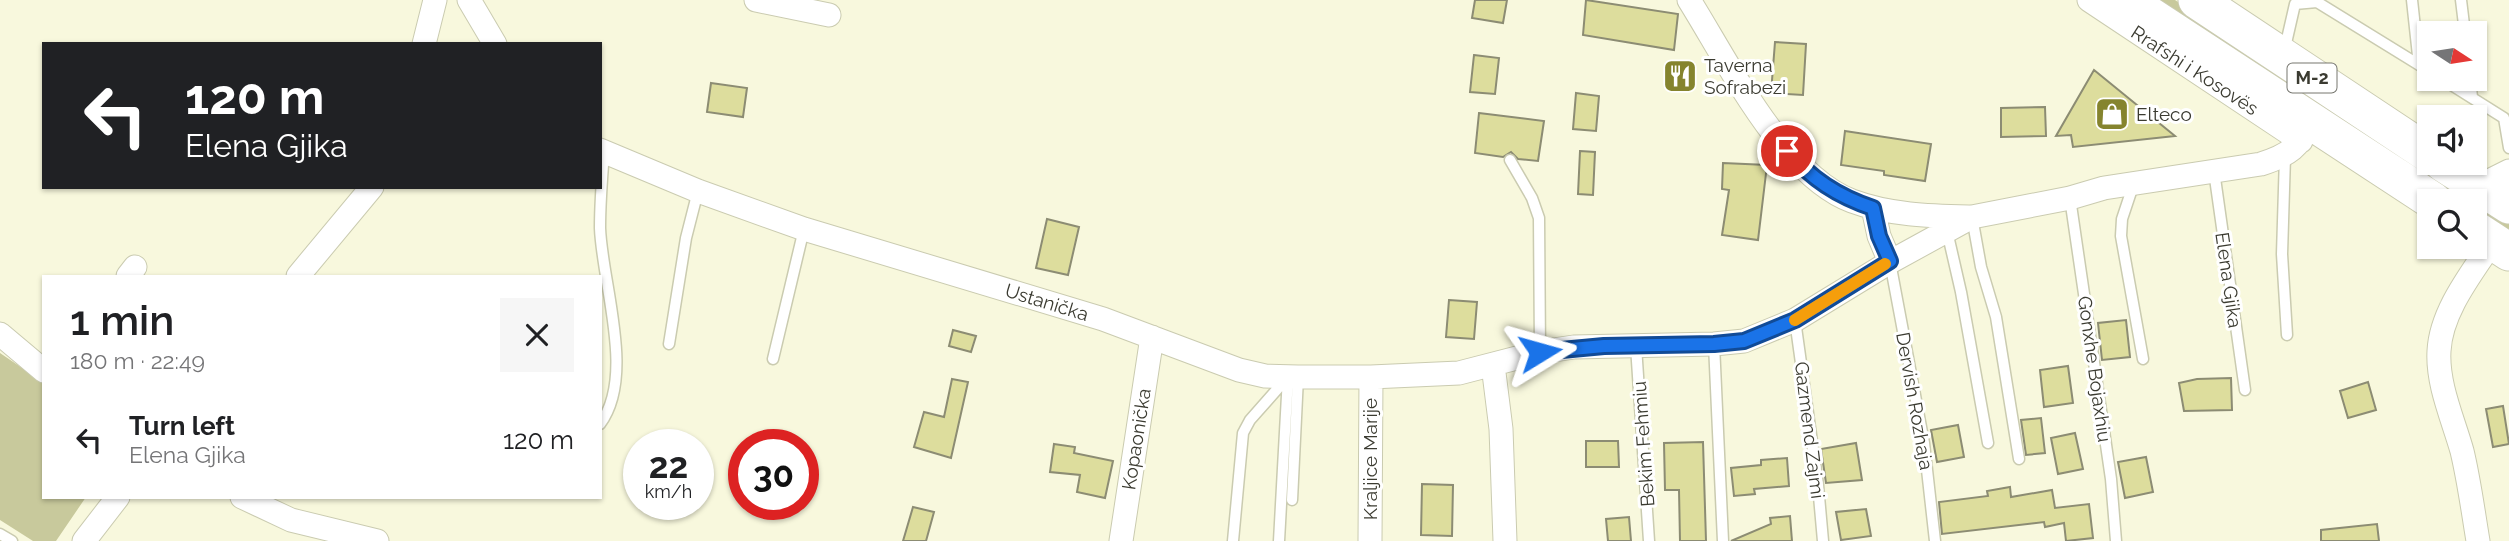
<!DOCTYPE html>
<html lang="en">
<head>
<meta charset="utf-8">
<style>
	:root { --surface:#fff; --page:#f6f6f6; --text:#202124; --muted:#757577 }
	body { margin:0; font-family:Raleway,sans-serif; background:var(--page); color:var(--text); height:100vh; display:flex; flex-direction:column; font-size:26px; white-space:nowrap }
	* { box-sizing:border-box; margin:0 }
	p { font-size:23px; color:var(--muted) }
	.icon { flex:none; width:38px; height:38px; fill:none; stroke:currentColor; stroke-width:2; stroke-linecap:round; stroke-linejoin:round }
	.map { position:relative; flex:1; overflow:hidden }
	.side { position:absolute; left:42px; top:275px; width:560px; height:224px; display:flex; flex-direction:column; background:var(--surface); border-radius:0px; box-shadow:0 2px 5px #0004 }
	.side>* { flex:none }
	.hud { position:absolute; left:42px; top:42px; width:560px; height:147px; border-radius:0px; box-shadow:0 2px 5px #0004; background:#202124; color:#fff; overflow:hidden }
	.needle { width:46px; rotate:102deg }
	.buttons { position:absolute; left:2417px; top:21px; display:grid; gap:14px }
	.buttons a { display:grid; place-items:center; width:70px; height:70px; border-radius:0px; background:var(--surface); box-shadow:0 2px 5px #0004; font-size:35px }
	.speed { position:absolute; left:623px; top:429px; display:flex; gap:14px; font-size:35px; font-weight:700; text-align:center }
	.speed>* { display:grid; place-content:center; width:91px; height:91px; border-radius:50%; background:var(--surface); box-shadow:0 2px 5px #0004; line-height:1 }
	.speed small { font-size:18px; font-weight:400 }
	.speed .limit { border:10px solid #d22; background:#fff; color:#111 }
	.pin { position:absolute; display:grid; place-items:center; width:60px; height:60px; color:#fff; margin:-30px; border:4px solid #fff; border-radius:50%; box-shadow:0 2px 7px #0007 }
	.me { position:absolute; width:77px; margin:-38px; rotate:82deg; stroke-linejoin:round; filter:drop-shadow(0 0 5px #0008) }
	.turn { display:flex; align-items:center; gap:24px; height:147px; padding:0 28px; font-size:32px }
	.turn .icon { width:91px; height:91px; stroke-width:2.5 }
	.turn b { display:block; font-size:49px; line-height:60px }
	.round { display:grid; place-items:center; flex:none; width:74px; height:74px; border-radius:0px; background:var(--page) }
	.headline { display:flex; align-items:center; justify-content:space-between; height:119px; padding:0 28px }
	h1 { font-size:42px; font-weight:600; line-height:52px }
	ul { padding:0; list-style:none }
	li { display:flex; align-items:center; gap:21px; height:91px; padding:0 28px }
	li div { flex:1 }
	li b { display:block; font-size:26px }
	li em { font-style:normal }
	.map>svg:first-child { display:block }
	.green { fill:#c8c99c }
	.building { fill:#dddd9d; stroke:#8c8c73; stroke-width:2 }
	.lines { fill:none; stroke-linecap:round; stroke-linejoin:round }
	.service-casing { stroke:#cacbb0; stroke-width:13 }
	.minor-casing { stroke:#cacbb0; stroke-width:25 }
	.trunk-casing { stroke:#cacbb0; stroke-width:39 }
	.service { stroke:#fff; stroke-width:10 }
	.minor { stroke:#fff; stroke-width:23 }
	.trunk { stroke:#fff; stroke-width:37 }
	.route-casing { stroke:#114b97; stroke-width:18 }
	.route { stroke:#1a73e8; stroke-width:12 }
	.slow { stroke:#f59e0b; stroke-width:12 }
	.labels { text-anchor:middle; stroke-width:6; stroke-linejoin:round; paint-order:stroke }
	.shield { fill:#fff; stroke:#76766f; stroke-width:2 }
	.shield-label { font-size:18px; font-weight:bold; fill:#3b3b31 }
	.poi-label { font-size:19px; fill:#3b3b31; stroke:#fff; text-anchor:start }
	.street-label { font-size:19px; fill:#3b3b31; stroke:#fff }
</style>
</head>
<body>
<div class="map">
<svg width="2509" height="541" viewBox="0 0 2509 541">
	<rect width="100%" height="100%" fill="#f8f8dd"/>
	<path class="green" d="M 2154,0 L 2175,0 L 2509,221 L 2509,236 L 2475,214 L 2474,201 L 2455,201 Z
		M 0,353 L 44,383 L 44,497 L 86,497 L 56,541 L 33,541 L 0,520 Z"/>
	<path class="building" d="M 1475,0 L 1507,0 L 1503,23 L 1472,18 Z
		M 1586,0 L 1678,14 L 1674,50 L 1583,35 Z
		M 1775,42 L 1806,44 L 1803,95 L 1771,93 Z
		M 1474,55 L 1499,58 L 1495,94 L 1470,92 Z
		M 2094,70 L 2175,136 L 2073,147 L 2071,135 L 2056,136 Z
		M 711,83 L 747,88 L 743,117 L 707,112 Z
		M 1576,93 L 1599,96 L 1596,131 L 1573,129 Z
		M 2045,107 L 2046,136 L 2001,137 L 2001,108 Z
		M 1479,113 L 1544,121 L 1538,161 L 1518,159 L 1511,152 L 1503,157 L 1475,153 Z
		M 1845,131 L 1931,144 L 1925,181 L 1884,175 L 1884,171 L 1841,165 Z
		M 1580,151 L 1595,152 L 1593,195 L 1578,194 Z
		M 1723,163 L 1767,165 L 1758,240 L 1722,235 L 1729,190 L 1722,189 Z
		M 1047,219 L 1079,227 L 1068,275 L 1036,268 Z
		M 1449,300 L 1477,302 L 1474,339 L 1446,337 Z
		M 2126,320 L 2130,357 L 2102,360 L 2098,323 Z
		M 953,330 L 976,336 L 971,352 L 949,346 Z
		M 2068,366 L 2073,403 L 2044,407 L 2040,370 Z
		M 2231,378 L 2232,410 L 2184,411 L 2179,383 L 2197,379 Z
		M 952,379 L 968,382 L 951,458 L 914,447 L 924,412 L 944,417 Z
		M 2368,382 L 2376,410 L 2348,418 L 2340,391 Z
		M 2503,406 L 2509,444 L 2493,447 L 2486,409 Z
		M 2041,418 L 2045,453 L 2026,455 L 2021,420 Z
		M 1958,425 L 1964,457 L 1937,462 L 1931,430 Z
		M 2075,433 L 2083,469 L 2058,474 L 2051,438 Z
		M 1586,441 L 1618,441 L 1619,467 L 1586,467 Z
		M 1703,442 L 1706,541 L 1680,541 L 1679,490 L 1665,490 L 1664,443 Z
		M 1856,443 L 1862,480 L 1826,483 L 1821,449 Z
		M 1054,444 L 1075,447 L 1074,453 L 1113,461 L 1105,498 L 1077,492 L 1080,475 L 1050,472 Z
		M 2146,457 L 2153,492 L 2125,498 L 2118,462 Z
		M 1787,458 L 1789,486 L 1754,489 L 1755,494 L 1734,496 L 1731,468 L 1761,465 L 1761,460 Z
		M 1422,484 L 1453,485 L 1452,536 L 1421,535 Z
		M 2010,487 L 2011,497 L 2052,490 L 2055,508 L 2089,504 L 2093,538 L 2066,541 L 2064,523 L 2045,527 L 2044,522 L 1942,534 L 1939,502 L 1988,496 L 1987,491 Z
		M 913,507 L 934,512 L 926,541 L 903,541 Z
		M 1866,509 L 1871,536 L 1841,540 L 1836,512 Z
		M 1790,516 L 1792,541 L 1731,541 L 1771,524 L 1770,518 Z
		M 1629,517 L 1631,541 L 1608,541 L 1606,519 Z
		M 2377,524 L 2379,541 L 2321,541 L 2321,530 Z"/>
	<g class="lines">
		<g class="service-casing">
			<path id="service" d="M 2412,0 L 2419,65
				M 2461,0 L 2465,33
				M 2284,52 L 2295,4 L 2317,2 L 2429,71
				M 2442,79 L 2504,118 L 2509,148
				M 2470,79 L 2472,97
				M 2285,156 L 2282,254 L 2287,335
				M 1510,160 L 1532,198 L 1539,218 L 1540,352
				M 2214,171 L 2245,390
				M 2134,183 L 2122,219 L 2121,236 L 2143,359
				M 2070,198 L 2111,479 L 2116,541
				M 1972,217 L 1981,267 L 1996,317 L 2019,459
				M 1947,231 L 1961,292 L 1988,443
				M 1890,262 L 1924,443 L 1935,541
				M 1795,320 L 1818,485 L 1823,541
				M 669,344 L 686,238 L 698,191
				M 1714,344 L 1723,541
				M 1636,346 L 1649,541
				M 773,359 L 804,229
				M 600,424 C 636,376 602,284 600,228 C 600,203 602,177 604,152
				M 1292,500 L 1298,377
				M 0,534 L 12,541
				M 1233,541 L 1243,433 L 1250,420 L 1288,377 L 1279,541"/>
		</g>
		<g class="minor-casing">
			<path id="minor" d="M 469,0 L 495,44
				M 756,0 L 829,15
				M 1689,0 C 1728,62 1783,175 1852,201 C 1889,215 1930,216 1969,217
				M 2089,0 L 2301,141
				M 424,44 L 435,0
				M 600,150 L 698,191 L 804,229 L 1103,319 L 1239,370 L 1265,376 L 1298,377 L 1371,377 L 1459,373 L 1540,352 L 1574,347 L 1714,344 L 1744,341 L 1795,320 L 1890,262 L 1972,217 L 2070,198 L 2104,188 L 2261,164 C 2290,155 2298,147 2314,121
				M 2479,186 L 2509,171
				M 1873,208 L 1879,236 L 1890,262
				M 128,276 L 135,267
				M 298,276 L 372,187
				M 0,334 L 44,371
				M 1493,365 L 1501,429 L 1505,541
				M 242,497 L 291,520 L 377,541
				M 84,541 L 118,497
				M 1121,541 L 1152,337
				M 1370,541 L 1371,377
				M 2478,541 C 2473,511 2469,480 2462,451 C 2453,419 2437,384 2439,351 C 2441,311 2472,273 2493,241"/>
		</g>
		<g class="trunk-casing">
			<path id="trunk" d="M 2126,0 L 2433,201
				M 2197,0 L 2429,154
				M 2443,163 L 2509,205
				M 2474,229 L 2509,252"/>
		</g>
		<use href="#service" class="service"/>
		<use href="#minor" class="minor"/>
		<use href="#trunk" class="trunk"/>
	</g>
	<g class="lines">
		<g class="route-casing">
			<path id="route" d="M 1540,352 L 1604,346 L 1714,344 L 1744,341 L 1795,320 L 1890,261 L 1879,236 L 1873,208 C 1837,196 1812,179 1787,151"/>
		</g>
		<use href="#route" class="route"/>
		<path class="slow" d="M 1795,320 L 1885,264"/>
	</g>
	<defs>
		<g id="restaurant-square" transform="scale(1.75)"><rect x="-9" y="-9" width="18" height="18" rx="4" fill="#85842e" stroke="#fff"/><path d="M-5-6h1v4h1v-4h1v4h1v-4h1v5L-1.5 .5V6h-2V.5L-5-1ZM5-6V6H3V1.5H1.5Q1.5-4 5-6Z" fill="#fff"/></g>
		<g id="shop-square" transform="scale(1.75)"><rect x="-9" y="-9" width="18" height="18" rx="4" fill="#85842e" stroke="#fff"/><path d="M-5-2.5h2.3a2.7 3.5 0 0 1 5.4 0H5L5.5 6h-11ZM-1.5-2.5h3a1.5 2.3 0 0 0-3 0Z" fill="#fff"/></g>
	</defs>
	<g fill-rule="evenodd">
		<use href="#restaurant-square" x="1680" y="76"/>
		<use href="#shop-square" x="2112" y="114"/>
	</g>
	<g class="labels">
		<rect class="shield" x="2287.5" y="63.5" width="49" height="29" rx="5"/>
		<g class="shield-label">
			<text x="2312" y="84">M-2</text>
		</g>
		<g class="poi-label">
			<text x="1704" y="72">Taverna<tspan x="1704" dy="22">Sofrabezi</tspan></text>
			<text x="2136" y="121">Elteco</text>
		</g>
		<g class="street-label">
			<text transform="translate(2195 70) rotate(33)" y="7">Rrafshi i Kosovës</text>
			<text transform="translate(2229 280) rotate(82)" y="7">Elena Gjika</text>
			<text transform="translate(1047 302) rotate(17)" y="7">Ustanička</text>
			<text transform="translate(2095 369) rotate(82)" y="7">Gonxhe Bojaxhiu</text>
			<text transform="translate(1915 401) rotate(80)" y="7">Dervish Rozhaja</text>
			<text transform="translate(1810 430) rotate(83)" y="7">Gazmend Zajmi</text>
			<text transform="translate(1136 439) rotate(-81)" y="7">Kopaonička</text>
			<text transform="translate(1643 444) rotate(-94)" y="7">Bekim Fehmiu</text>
			<text transform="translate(1370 459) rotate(-90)" y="7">Kraljice Marije</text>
		</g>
	</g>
</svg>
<div class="buttons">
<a><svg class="needle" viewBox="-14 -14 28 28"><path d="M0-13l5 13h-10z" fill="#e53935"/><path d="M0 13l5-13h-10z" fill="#757577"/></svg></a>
<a><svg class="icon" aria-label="sound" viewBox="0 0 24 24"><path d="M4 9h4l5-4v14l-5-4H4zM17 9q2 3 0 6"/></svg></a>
<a><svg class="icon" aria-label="search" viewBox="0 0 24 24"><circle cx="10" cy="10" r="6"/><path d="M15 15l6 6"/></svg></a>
</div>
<div class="speed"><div>22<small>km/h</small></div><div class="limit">30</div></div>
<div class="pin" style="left:1787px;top:151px;background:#d93025"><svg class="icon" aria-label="arrive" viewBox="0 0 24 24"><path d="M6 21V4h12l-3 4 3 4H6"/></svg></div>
<svg class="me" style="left:1540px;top:352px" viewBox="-20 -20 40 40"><path d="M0-17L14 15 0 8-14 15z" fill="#1a73e8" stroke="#fff" stroke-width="4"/></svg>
<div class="hud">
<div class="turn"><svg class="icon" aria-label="left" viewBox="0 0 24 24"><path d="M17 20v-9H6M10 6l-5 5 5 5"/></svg><div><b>120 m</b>Elena Gjika</div></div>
</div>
<section class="side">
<div class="headline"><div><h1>1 min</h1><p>180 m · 22:49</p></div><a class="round"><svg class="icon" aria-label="close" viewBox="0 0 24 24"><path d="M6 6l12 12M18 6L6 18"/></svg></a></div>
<ul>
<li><svg class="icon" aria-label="left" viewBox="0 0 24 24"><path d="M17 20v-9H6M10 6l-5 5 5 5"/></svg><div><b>Turn left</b><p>Elena Gjika</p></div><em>120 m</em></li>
</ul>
</section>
</div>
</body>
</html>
